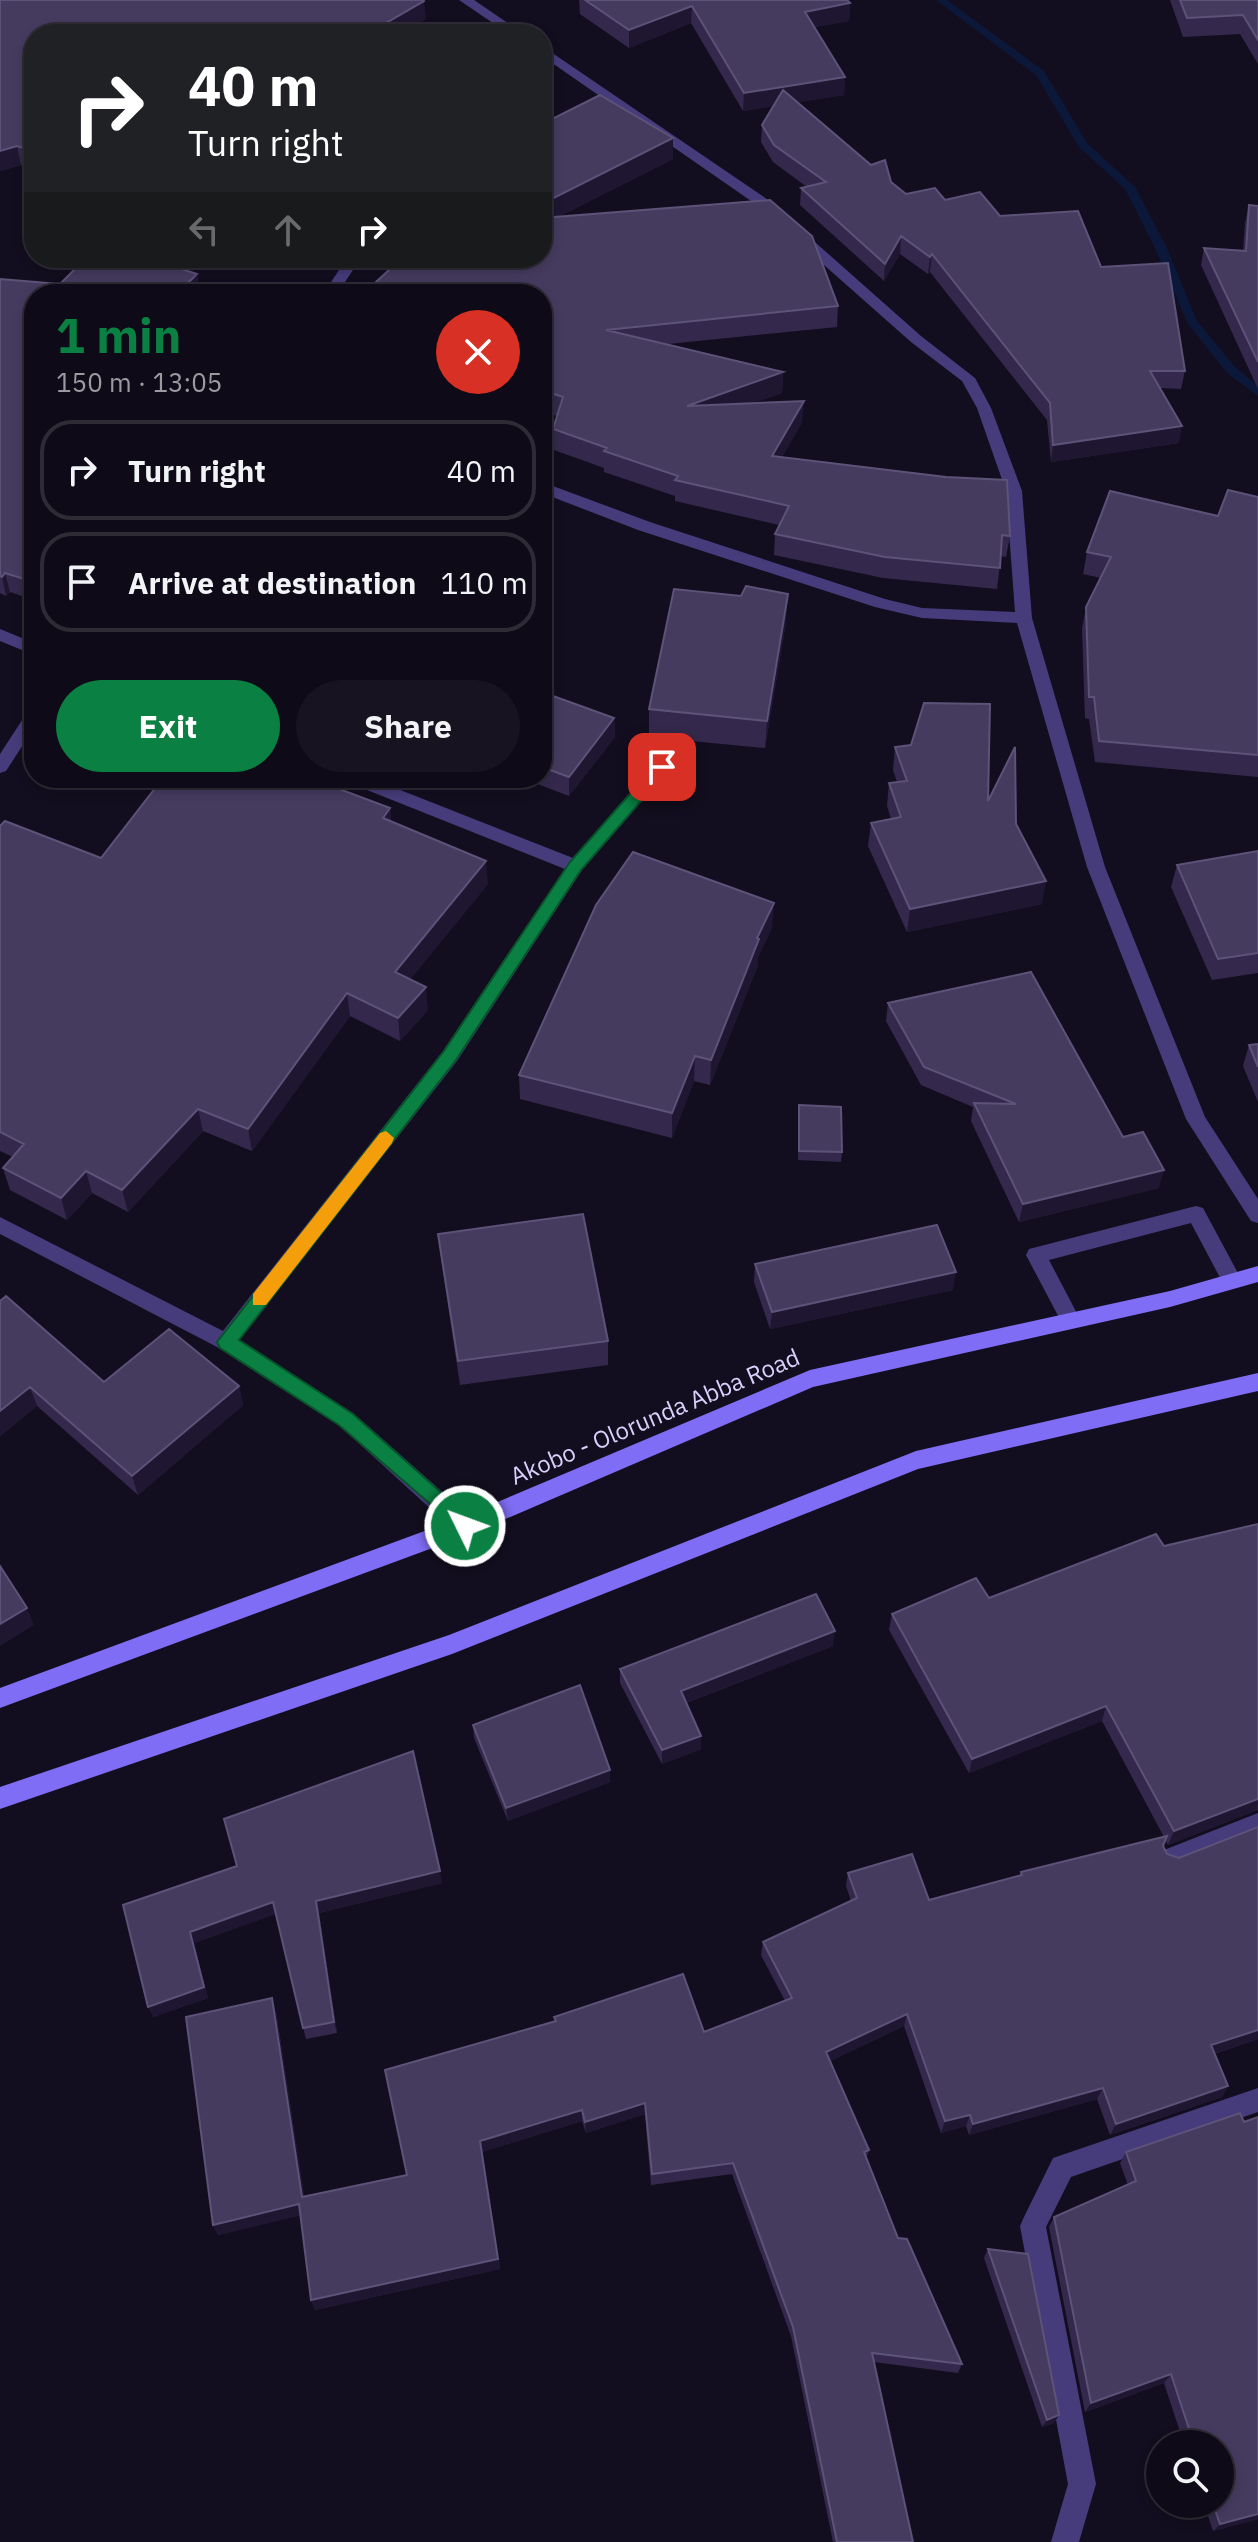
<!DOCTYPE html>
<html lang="en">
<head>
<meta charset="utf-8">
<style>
	:root { --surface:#0e0a17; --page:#171320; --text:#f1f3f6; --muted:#9b9aa1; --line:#2e2b36; --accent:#0b8043 }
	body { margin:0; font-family:"IBM Plex Sans",sans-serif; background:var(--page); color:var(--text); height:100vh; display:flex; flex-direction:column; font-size:30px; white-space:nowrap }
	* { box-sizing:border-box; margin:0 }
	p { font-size:26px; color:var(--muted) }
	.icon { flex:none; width:44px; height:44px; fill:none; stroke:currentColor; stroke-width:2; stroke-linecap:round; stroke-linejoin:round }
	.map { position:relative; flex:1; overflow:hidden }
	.side { position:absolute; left:24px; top:284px; width:528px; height:504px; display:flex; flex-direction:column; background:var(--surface); border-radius:32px; box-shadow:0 4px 12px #0003,0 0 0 2px var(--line) }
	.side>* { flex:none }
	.guide { position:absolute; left:24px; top:24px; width:528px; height:244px; border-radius:32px; box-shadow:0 4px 12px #0003,0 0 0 2px var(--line); background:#202124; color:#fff; overflow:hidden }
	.buttons { position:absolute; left:1146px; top:2430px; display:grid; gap:16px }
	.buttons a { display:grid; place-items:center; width:88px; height:88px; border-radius:50%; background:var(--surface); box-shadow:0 4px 12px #0003,0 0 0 2px var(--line); font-size:40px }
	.pin { position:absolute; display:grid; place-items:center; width:68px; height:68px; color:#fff; margin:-34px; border-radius:16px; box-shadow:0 4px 12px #0006 }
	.me { position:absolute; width:88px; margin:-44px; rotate:312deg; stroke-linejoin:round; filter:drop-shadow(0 0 6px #0008) }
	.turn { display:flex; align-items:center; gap:28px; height:168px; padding:0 32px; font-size:36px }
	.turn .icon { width:104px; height:104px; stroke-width:2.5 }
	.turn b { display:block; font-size:56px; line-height:68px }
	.lanes { display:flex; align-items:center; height:76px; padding:0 32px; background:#0003; justify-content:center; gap:40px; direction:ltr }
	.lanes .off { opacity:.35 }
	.round { display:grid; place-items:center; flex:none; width:84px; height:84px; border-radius:42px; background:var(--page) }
	.headline { display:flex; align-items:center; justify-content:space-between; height:136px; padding:0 32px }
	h1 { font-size:48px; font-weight:800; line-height:60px; color:var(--accent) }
	.button { display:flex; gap:16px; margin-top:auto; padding:16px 32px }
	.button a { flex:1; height:92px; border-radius:48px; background:var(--accent); color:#fff; font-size:32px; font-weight:800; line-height:92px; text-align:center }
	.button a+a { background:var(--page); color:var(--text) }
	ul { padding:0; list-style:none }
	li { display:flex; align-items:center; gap:24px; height:100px; margin:0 16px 12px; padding:0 16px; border:4px solid var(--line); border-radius:32px }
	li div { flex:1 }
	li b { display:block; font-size:30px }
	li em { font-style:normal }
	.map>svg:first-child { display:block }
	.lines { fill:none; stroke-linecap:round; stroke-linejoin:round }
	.stream { fill:#0c183a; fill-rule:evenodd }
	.service { fill:#463c7b; fill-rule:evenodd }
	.minor { fill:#463c7b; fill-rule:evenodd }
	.secondary { fill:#806df5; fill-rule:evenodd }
	.wall { fill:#34294c }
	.shaded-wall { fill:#1f1632 }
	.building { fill:#453b5f; stroke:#5d5278; stroke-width:2 }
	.route { fill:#0b8043; stroke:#07532c; stroke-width:2 }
	.slow { fill:#f59e0b }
	.labels { text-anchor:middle; stroke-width:8; stroke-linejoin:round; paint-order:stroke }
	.street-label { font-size:24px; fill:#dad0fc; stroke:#130e1f }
</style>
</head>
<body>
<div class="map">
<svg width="1258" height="2542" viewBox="0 0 1258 2542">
	<rect width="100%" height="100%" fill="#130e1f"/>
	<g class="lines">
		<path class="stream" d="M 936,0 L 947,0 L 1044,71 L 1087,143 L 1135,187 L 1166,246 L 1197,321 L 1235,367 L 1258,386 L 1258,396 L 1227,373 L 1188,324 L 1154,246 L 1125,189 L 1079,147 L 1036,75 Z"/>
		<path class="service" d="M 508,23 L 513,24 L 513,30 L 505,34 L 489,34 Z
			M 1196,1206 L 1203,1208 L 1239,1275 L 1242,1281 L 1239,1287 L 1225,1287 L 1191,1223 L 1049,1260 L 1081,1321 L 1078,1327 L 1064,1327 L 1026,1255 L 1029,1249 Z"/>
		<path class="minor" d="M 459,0 L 474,0 L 524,34 L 509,34 Z
			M 542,46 L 764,197 L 921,336 L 975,378 L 991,408 L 1022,491 L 1032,618 L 1105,867 L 1205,1117 L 1258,1199 L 1258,1223 L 1251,1221 L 1186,1119 L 1087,867 L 1017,623 L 922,618 L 875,607 L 638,530 L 542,493 L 542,482 L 650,522 L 885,599 L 922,608 L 1015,612 L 1006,491 L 977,408 L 962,381 L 911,342 L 754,203 L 542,56 Z
			M 347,258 L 361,258 L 337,294 L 323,294 Z
			M 0,629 L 34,643 L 34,655 L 0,641 Z
			M 34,709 L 34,728 L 6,771 L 0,773 L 0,754 L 28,711 Z
			M 662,761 L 668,763 L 671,767 L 668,771 L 582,870 L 457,1061 L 239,1340 L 353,1413 L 473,1519 L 476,1526 L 473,1533 L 465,1535 L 457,1533 L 339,1425 L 219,1348 L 0,1234 L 0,1217 L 223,1331 L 443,1051 L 565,869 L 347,782 L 344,778 L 370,778 L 573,858 L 656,763 Z
			M 1258,1813 L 1258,1835 L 1172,1869 L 1164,1866 L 1160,1858 L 1164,1850 Z
			M 1258,2088 L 1258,2112 L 1071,2177 L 1046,2227 L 1096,2484 L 1079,2542 L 1051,2542 L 1068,2484 L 1020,2226 L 1024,2217 L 1053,2158 Z"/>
		<path class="secondary" d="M 1258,1266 L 1258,1282 L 1170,1307 L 813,1387 L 473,1533 L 0,1708 L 0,1688 L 457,1519 L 810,1370 L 1170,1291 Z
			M 1258,1373 L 1258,1391 L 918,1469 L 452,1654 L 0,1809 L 0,1787 L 449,1635 L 916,1451 Z"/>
	</g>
	<path class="wall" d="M 0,0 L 426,19 L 400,34 L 34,34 L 34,168 L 21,165 L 0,171 Z
		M 579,0 L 849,0 L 848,0 L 850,3 L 849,21 L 814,27 L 845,77 L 844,95 L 798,102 L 906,194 L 945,200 L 1000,216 L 1101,267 L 1185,371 L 1181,389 L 1160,388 L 1179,443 L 1051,462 L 1047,420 L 930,272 L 928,274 L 900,254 L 884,281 L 800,205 L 801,188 L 807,187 L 773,162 L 761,142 L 762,125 L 773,106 L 743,111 L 691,23 L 629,48 L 580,14 Z
		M 1170,0 L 1258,0 L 1258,64 L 1240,34 L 1183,37 Z
		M 542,124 L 673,159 L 558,217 L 838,306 L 837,327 L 668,344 L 783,372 L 782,393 L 753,403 L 802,422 L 782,457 L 1010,536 L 1006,557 L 1001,556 L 997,589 L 883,578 L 774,555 L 775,534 L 779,525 L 675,501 L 675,496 L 604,472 L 604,468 L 554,450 L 553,429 L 557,416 L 542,411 Z
		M 1249,205 L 1258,206 L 1258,389 L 1201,265 L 1204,248 L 1243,251 L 1245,223 Z
		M 86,258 L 192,258 L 182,269 L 197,274 L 200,292 L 199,294 L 34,294 L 34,600 L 10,592 L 6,596 L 0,593 L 0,279 L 60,284 Z
		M 1258,497 L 1258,777 L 1095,762 L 1089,719 L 1085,718 L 1082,629 L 1086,607 L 1101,578 L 1083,574 L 1087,552 L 1218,516 Z
		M 786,622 L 765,748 L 649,737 L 649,709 Z
		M 542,692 L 614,718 L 615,737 L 569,796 L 522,778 L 542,778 Z
		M 895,747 L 988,801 L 1016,824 L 1042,904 L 907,932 L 868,846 L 871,823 L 891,819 L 887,806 L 889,783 L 897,782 L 893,770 Z
		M 390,808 L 391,821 L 488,884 L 410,979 L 428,1010 L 400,1041 L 350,1016 L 252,1151 L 203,1131 L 128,1212 L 92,1193 L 67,1220 L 10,1190 L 3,1168 L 13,1157 L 0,1151 L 0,826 L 101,858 Z
		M 1258,851 L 1258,974 L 1258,973 L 1212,980 L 1171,887 L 1177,865 Z
		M 772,928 L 758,957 L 758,965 L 710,1085 L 694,1081 L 672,1138 L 520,1099 L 519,1075 Z
		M 888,1003 L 1123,1137 L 1159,1188 L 1019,1222 L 971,1121 L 973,1107 L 921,1085 L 886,1021 Z
		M 1258,1044 L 1258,1102 L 1243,1066 L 1249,1045 Z
		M 799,1105 L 842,1152 L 841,1162 L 798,1160 Z
		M 438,1234 L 608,1341 L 608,1365 L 460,1385 L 441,1259 Z
		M 755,1264 L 953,1290 L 770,1329 L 754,1282 Z
		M 0,1301 L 104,1382 L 239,1386 L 243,1405 L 138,1495 L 37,1406 L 0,1436 Z
		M 1258,1524 L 1258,1811 L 1257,1810 L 1168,1845 L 1165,1839 L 1163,1846 L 1258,2039 L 1214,2054 L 1228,2086 L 1222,2097 L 1110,2135 L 1097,2099 L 969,2135 L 966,2126 L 941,2133 L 904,2026 L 830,2061 L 869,2150 L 866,2159 L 898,2238 L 962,2364 L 958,2373 L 874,2362 L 913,2542 L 833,2542 L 791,2336 L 732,2174 L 651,2185 L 645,2114 L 586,2133 L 582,2121 L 482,2152 L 500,2269 L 315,2310 L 311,2300 L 300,2215 L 218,2235 L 213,2225 L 276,2011 L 304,2196 L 407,2175 L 555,2021 L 554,2017 L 704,2032 L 785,2001 L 761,1955 L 763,1942 L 851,1901 L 846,1886 L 848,1873 L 929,1900 L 1019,1876 L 1021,1872 L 1164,1837 L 1102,1721 L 969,1773 L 889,1630 L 892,1614 L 989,1598 L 1164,1546 Z
		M 833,1646 L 686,1703 L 701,1749 L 662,1764 L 620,1683 L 620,1669 Z
		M 473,1725 L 610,1782 L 508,1821 L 474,1738 Z
		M 442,1883 L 319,1913 L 337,2033 L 306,2039 L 275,1914 L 194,1943 L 208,1998 L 153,2017 L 123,1905 Z
		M 1258,2117 L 1258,2519 L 1213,2531 L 1204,2504 L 1220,2504 L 1220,2444 L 1184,2444 L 1164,2383 L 1085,2412 L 1049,2227 L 1054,2217 L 1128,2185 L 1120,2163 L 1126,2152 L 1244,2122 Z
		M 988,2249 L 1059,2415 L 1054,2423 L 1042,2427 L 984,2258 Z"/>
	<path class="shaded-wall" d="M 424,1 L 426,19 L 400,34 L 367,34 Z
		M 850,3 L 849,21 L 804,29 L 805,12 Z
		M 692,6 L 691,23 L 629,48 L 629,30 Z
		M 845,77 L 844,95 L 743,111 L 744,93 Z
		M 673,138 L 673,159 L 542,225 L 542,204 Z
		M 17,146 L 21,165 L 0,171 L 0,151 Z
		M 901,236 L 900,254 L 884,281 L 885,264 Z
		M 932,254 L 930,272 L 928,274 L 930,257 Z
		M 172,258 L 192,258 L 169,283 L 166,264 Z
		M 197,274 L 200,292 L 199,294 L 177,294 Z
		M 783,372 L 782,393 L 686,427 L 687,406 Z
		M 804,401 L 802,422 L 771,477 L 772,456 Z
		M 1182,426 L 1179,443 L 1051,462 L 1053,445 Z
		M 5,573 L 10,592 L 6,596 L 2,577 Z
		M 788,594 L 786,622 L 765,748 L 767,721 Z
		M 614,718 L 615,737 L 569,796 L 569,777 Z
		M 390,808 L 392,831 L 383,818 Z
		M 486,861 L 488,884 L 398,995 L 395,972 Z
		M 1046,881 L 1042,904 L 907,932 L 910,909 Z
		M 774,903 L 772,928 L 758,957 L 758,965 L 710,1085 L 711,1060 L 757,938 Z
		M 426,987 L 428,1010 L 400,1041 L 398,1018 Z
		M 347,993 L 350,1016 L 252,1151 L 248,1129 Z
		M 695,1056 L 694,1081 L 672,1138 L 672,1113 Z
		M 198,1109 L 203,1131 L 128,1212 L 122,1190 Z
		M 1164,1170 L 1159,1188 L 1019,1222 L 1023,1204 Z
		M 86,1171 L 92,1193 L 67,1220 L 61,1198 Z
		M 956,1272 L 953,1290 L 770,1329 L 772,1312 Z
		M 239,1386 L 243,1405 L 138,1495 L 132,1476 Z
		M 30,1387 L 37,1406 L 0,1436 L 0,1411 Z
		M 27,1608 L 34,1625 L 0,1646 L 0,1624 Z
		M 835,1631 L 833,1646 L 680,1705 L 681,1691 Z
		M 1106,1706 L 1102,1721 L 969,1773 L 972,1759 Z
		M 701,1736 L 701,1749 L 662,1764 L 662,1750 Z
		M 610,1770 L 610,1782 L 508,1821 L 506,1808 Z
		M 1258,1799 L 1257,1810 L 1168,1845 L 1174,1831 Z
		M 440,1871 L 442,1883 L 319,1913 L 337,2033 L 334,2022 L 316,1901 Z
		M 273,1902 L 276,1914 L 194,1943 L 208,1998 L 153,2017 L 148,2007 L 190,1932 Z
		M 272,1998 L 276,2011 L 306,2207 L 302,2197 Z
		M 907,2014 L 904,2026 L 824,2064 L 826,2052 Z
		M 1258,2030 L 1258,2039 L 1204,2057 L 1211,2045 Z
		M 1228,2086 L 1222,2097 L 1110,2135 L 1116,2124 Z
		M 1103,2088 L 1097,2099 L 969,2135 L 973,2124 Z
		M 645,2103 L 645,2114 L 586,2133 L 585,2122 Z
		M 582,2110 L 582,2121 L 482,2152 L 480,2141 Z
		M 970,2115 L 966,2126 L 941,2133 L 945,2121 Z
		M 299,2204 L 303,2215 L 218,2235 L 213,2225 Z
		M 498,2259 L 500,2269 L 315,2310 L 311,2300 Z
		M 1171,2374 L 1164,2383 L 1085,2412 L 1091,2403 Z
		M 1059,2415 L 1054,2423 L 1042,2427 L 1047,2420 Z
		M 1258,2514 L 1258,2519 L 1213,2531 L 1220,2524 Z"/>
	<path class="building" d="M 0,0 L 423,0 L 424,1 L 367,34 L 34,34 L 34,151 L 17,146 L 0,151 Z
		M 585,0 L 847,0 L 850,3 L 805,12 L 845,77 L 744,93 L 692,6 L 629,30 Z
		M 1180,0 L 1258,0 L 1258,40 L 1243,15 L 1187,18 Z
		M 783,90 L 871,165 L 885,160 L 891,182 L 906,194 L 935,188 L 945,200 L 980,192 L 1000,216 L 1078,211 L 1101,267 L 1168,263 L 1185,371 L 1150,371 L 1182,426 L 1053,445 L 1050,403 L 932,254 L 930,257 L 901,236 L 885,264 L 801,188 L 826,182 L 774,145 L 762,125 Z
		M 600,95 L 673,138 L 542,204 L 542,124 Z
		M 770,200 L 812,236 L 838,306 L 606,330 L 783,372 L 687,406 L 804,401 L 772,456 L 946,477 L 1007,480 L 1010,536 L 1002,535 L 1000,568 L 885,557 L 775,534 L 789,506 L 675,480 L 678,476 L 604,451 L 607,448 L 553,429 L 563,397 L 542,390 L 542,294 L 363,294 L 390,269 L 397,258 L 542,258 L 542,218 Z
		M 1249,205 L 1258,206 L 1258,362 L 1204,248 L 1246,251 Z
		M 86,258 L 172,258 L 166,264 L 197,274 L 177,294 L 34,294 L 34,582 L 5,573 L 2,577 L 0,576 L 0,279 L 60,284 Z
		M 1228,490 L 1258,497 L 1258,755 L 1099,741 L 1094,697 L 1089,697 L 1086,607 L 1111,557 L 1087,552 L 1110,491 L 1218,516 Z
		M 746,586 L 788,594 L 767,721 L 649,709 L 674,589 L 741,596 Z
		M 542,692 L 614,718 L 569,777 L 542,767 Z
		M 924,703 L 990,704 L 988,801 L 1015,747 L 1016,824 L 1046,881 L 910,909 L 871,823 L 901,817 L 889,783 L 907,781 L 895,747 L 911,745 Z
		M 163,778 L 310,778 L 390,808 L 383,818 L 486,861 L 395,972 L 426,987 L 398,1018 L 347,993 L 248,1129 L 198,1109 L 122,1190 L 86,1171 L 61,1198 L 3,1168 L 24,1144 L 0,1132 L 0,826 L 5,821 L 101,858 Z
		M 1258,851 L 1258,953 L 1218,959 L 1177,865 Z
		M 633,852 L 774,903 L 757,938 L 759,939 L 711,1060 L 695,1056 L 672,1113 L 519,1075 L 596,905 Z
		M 1031,972 L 1123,1137 L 1143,1132 L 1164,1170 L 1023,1204 L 974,1103 L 1016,1104 L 924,1067 L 888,1003 Z
		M 1258,1044 L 1258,1067 L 1249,1045 Z
		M 799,1105 L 841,1107 L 842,1152 L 799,1151 Z
		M 583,1214 L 608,1341 L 458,1361 L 438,1234 Z
		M 937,1225 L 956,1272 L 772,1312 L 755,1264 Z
		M 6,1296 L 104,1382 L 169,1329 L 239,1386 L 132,1476 L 30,1387 L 0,1411 L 0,1301 Z
		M 1258,1524 L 1258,1799 L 1174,1831 L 1106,1706 L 972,1759 L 892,1614 L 976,1578 L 989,1598 L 1156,1534 L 1164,1546 Z
		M 0,1566 L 27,1608 L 0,1624 Z
		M 816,1594 L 835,1631 L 681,1691 L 701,1736 L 662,1750 L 620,1669 Z
		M 580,1685 L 610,1770 L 506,1808 L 473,1725 Z
		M 413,1751 L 440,1871 L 316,1901 L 334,2022 L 303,2028 L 273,1902 L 190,1932 L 204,1987 L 148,2007 L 123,1905 L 237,1866 L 224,1819 Z
		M 1258,1827 L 1258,2030 L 1211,2045 L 1228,2086 L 1116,2124 L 1103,2088 L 973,2124 L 970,2115 L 945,2121 L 907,2014 L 826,2052 L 869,2150 L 864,2152 L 898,2238 L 907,2239 L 962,2364 L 872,2353 L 913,2542 L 837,2542 L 793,2327 L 733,2163 L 652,2174 L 645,2103 L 585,2122 L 582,2110 L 480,2141 L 498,2259 L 311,2300 L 299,2204 L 213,2225 L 186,2017 L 272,1998 L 302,2197 L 407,2175 L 385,2070 L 556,2021 L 554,2017 L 683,1974 L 704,2032 L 792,1998 L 763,1942 L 857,1898 L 848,1873 L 912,1854 L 929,1900 L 1022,1875 L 1021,1872 L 1167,1836 L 1163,1846 L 1167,1854 L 1179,1858 Z
		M 1240,2113 L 1244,2122 L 1258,2117 L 1258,2514 L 1220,2524 L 1213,2504 L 1220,2504 L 1220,2444 L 1194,2444 L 1171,2374 L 1091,2403 L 1054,2217 L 1136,2181 L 1126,2152 Z
		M 988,2249 L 1028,2254 L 1059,2415 L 1047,2420 Z"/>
	<path class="route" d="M 662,761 L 670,767 L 668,770 L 581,870 L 456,1060 L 239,1340 L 353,1414 L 472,1520 L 475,1526 L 465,1534 L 339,1425 L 220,1348 L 217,1342 L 444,1051 L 570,862 L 657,763 Z"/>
	<path class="slow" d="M 386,1131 L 394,1138 L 392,1143 L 266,1305 L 253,1305 L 253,1294 L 380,1133 Z"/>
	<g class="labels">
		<g class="street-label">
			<text transform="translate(655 1417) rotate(-23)" y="8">Akobo - Olorunda Abba Road</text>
		</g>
	</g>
</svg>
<div class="buttons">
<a><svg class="icon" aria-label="search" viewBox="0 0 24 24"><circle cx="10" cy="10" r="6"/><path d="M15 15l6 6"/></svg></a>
</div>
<div class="pin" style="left:662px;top:767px;background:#d93025"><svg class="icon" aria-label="arrive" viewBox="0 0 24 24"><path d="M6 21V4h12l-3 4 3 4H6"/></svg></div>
<svg class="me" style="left:465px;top:1526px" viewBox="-20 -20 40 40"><circle r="17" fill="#0b8043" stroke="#fff" stroke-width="3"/><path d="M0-11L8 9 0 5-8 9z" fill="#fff"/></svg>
<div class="guide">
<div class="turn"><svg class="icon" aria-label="right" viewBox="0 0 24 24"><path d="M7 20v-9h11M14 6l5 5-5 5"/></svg><div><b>40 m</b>Turn right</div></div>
<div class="lanes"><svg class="icon off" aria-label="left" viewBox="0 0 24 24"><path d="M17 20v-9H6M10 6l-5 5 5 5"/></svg><svg class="icon off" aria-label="ahead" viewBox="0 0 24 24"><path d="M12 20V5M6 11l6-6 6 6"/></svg><svg class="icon" aria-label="right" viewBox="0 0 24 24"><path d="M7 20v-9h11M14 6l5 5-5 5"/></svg></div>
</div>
<section class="side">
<div class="headline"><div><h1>1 min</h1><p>150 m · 13:05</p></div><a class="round" style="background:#d93025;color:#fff"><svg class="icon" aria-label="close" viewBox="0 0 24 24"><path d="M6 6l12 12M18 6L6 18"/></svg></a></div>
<ul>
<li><svg class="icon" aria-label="right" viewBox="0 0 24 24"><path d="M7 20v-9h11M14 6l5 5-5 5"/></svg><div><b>Turn right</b></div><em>40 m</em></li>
<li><svg class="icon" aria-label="arrive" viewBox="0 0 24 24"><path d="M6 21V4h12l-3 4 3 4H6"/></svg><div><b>Arrive at destination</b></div><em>110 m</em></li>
</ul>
<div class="button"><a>Exit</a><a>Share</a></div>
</section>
</div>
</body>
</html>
